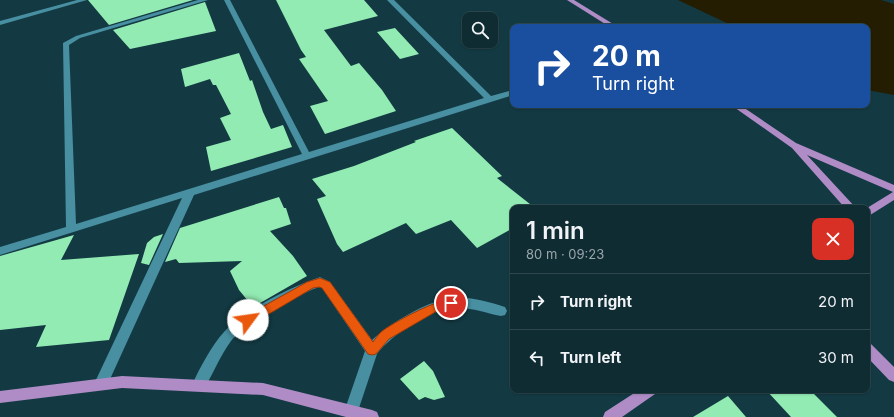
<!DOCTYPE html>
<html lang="en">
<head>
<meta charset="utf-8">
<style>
	:root { --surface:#0e2c32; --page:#17343a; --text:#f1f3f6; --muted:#9ba7ac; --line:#2e484d }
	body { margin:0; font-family:Inter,sans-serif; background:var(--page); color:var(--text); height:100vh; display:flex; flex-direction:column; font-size:15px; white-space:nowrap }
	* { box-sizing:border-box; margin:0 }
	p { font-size:13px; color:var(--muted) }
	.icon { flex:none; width:22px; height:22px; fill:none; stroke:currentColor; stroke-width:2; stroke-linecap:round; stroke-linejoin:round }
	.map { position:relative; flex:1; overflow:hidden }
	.side { position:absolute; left:510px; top:205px; width:360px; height:188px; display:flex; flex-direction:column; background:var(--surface); border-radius:8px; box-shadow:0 1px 3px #0004,0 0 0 1px var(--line) }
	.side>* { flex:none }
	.top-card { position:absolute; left:510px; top:24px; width:360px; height:84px; border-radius:8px; box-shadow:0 1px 3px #0004,0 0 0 1px var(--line); background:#1a4fa0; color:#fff; overflow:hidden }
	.buttons { position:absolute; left:462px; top:12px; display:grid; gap:8px }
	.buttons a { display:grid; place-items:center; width:36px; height:36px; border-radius:8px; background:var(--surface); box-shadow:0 1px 3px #0004,0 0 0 1px var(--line); font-size:20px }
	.pin { position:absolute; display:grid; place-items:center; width:34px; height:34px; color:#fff; margin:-17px; border:2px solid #fff; border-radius:50%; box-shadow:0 1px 4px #0007 }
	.me { position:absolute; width:44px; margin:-22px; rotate:59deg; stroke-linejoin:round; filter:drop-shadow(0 0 3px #0008) }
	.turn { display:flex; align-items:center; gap:14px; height:84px; padding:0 16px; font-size:18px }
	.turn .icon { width:52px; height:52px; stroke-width:2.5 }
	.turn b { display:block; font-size:28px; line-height:34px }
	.round { display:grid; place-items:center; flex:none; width:42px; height:42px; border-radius:8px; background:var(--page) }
	.summary { display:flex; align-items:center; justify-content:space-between; height:68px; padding:0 16px }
	h1 { font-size:24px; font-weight:600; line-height:30px }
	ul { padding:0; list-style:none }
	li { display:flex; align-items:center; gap:12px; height:56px; padding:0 16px; border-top:1px solid var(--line) }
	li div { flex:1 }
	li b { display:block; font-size:15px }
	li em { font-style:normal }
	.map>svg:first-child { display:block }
	.water { fill:#241d01 }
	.building { fill:#92ebb3 }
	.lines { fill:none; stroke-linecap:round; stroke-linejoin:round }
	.minor { fill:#478fa1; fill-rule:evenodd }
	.major { fill:#af8cc6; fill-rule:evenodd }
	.route { fill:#ea580c; stroke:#983908 }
</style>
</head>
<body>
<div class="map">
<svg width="894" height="417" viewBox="0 0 894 417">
	<rect width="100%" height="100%" fill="#133a43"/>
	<path class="water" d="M 678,0 L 881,0 L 894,4 L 894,95 L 867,90 L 867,27 L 735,27 Z"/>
	<path class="building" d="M 88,0 L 193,0 L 109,25 Z
		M 276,0 L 364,0 L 378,16 L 324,30 L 351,66 L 359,63 L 382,90 L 396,111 L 325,134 L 310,106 L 328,101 L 299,59 L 306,57 L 301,50 Z
		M 205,2 L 216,31 L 130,49 L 113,30 Z
		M 395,28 L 419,54 L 400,59 L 377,32 Z
		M 239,53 L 250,81 L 252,80 L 263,112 L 271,129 L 283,125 L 292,147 L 211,171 L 206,147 L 231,140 L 220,118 L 231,114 L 216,85 L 213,85 L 210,79 L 185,87 L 181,69 Z
		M 452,128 L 502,176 L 497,178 L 535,208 L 513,208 L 513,228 L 477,248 L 451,220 L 416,234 L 406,223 L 343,252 L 337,244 L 317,199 L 326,196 L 312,179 L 354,166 L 416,142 L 414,141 Z
		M 279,197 L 284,208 L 286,208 L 291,224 L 270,231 L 293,256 L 307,276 L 253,307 L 239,290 L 230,271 L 242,261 L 179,263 L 176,259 L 165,262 L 180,228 Z
		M 163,234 L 149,265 L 141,263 L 147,243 L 154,237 Z
		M 74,235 L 61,260 L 139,254 L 109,340 L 36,347 L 46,325 L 0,330 L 0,256 Z
		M 424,361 L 433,371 L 445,397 L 434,400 L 425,397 L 419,400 L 400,379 Z
		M 766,390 L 810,390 L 837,417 L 791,417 Z
		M 728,396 L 746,417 L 693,417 Z"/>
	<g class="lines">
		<path class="minor" d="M 77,0 L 87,0 L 0,25 L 0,21 Z
			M 198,0 L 208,0 L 80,38 L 69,45 L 76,224 L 302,154 L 224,0 L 230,0 L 309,152 L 484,98 L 387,0 L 394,0 L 491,96 L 513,90 L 513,95 L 194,195 L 106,388 L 101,390 L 96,388 L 94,384 L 182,198 L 0,255 L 0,247 L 66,227 L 63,43 L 76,36 Z
			M 320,277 L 330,282 L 372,340 C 391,323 425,302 451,298 C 467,296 489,302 505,307 L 507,311 L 505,315 L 501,316 C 486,313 471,307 455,308 C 432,308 391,335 377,354 L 356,417 L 347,417 L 344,412 L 365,351 L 322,288 L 319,287 C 296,295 246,323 231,341 C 220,356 213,374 204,389 L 199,391 L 194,389 L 192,385 C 199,369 212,345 224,332 C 245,309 291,287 320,277 Z"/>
		<path class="major" d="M 567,0 L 574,0 L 618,27 L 610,27 Z
			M 731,105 L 740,105 L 796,143 L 894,185 L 894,200 L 867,217 L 867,208 L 893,192 L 807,155 L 856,208 L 845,208 L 792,148 Z
			M 867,342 L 871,344 L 894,367 L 894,382 L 889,380 L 867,357 Z
			M 122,376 L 263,383 L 372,410 L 377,412 L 379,417 L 346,417 L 263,395 L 122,388 L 0,403 L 0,391 Z
			M 639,390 L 657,390 L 655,394 L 622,417 L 603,417 L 605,412 Z"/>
	</g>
	<path class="route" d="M 320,278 L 330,282 L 373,342 C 375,339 378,335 381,332 C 392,323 442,296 454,300 L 456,303 L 454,306 L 437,311 L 389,339 L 376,354 L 372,355 L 368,354 L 322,288 L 319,287 L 313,288 L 252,324 L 248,325 L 244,324 L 242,320 L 244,317 L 307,282 Z"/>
</svg>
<div class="buttons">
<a><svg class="icon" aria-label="search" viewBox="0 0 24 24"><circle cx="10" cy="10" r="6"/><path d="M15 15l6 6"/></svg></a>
</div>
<div class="pin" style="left:451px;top:303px;background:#d93025"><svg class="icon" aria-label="arrive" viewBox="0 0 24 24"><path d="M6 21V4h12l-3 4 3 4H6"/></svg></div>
<svg class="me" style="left:248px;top:320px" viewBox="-20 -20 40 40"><circle r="19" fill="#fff"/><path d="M0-13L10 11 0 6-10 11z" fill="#ea580c"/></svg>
<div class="top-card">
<div class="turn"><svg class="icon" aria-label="right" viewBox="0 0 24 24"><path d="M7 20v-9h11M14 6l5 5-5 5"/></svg><div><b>20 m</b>Turn right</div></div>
</div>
<section class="side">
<div class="summary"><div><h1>1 min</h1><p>80 m · 09:23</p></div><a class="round" style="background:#d93025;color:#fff"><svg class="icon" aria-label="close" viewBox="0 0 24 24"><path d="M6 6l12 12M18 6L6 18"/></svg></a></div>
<ul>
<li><svg class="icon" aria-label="right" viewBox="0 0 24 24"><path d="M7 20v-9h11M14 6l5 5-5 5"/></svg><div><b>Turn right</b></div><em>20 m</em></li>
<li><svg class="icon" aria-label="left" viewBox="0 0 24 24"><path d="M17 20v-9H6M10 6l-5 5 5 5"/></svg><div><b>Turn left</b></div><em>30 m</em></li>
</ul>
</section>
</div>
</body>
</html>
